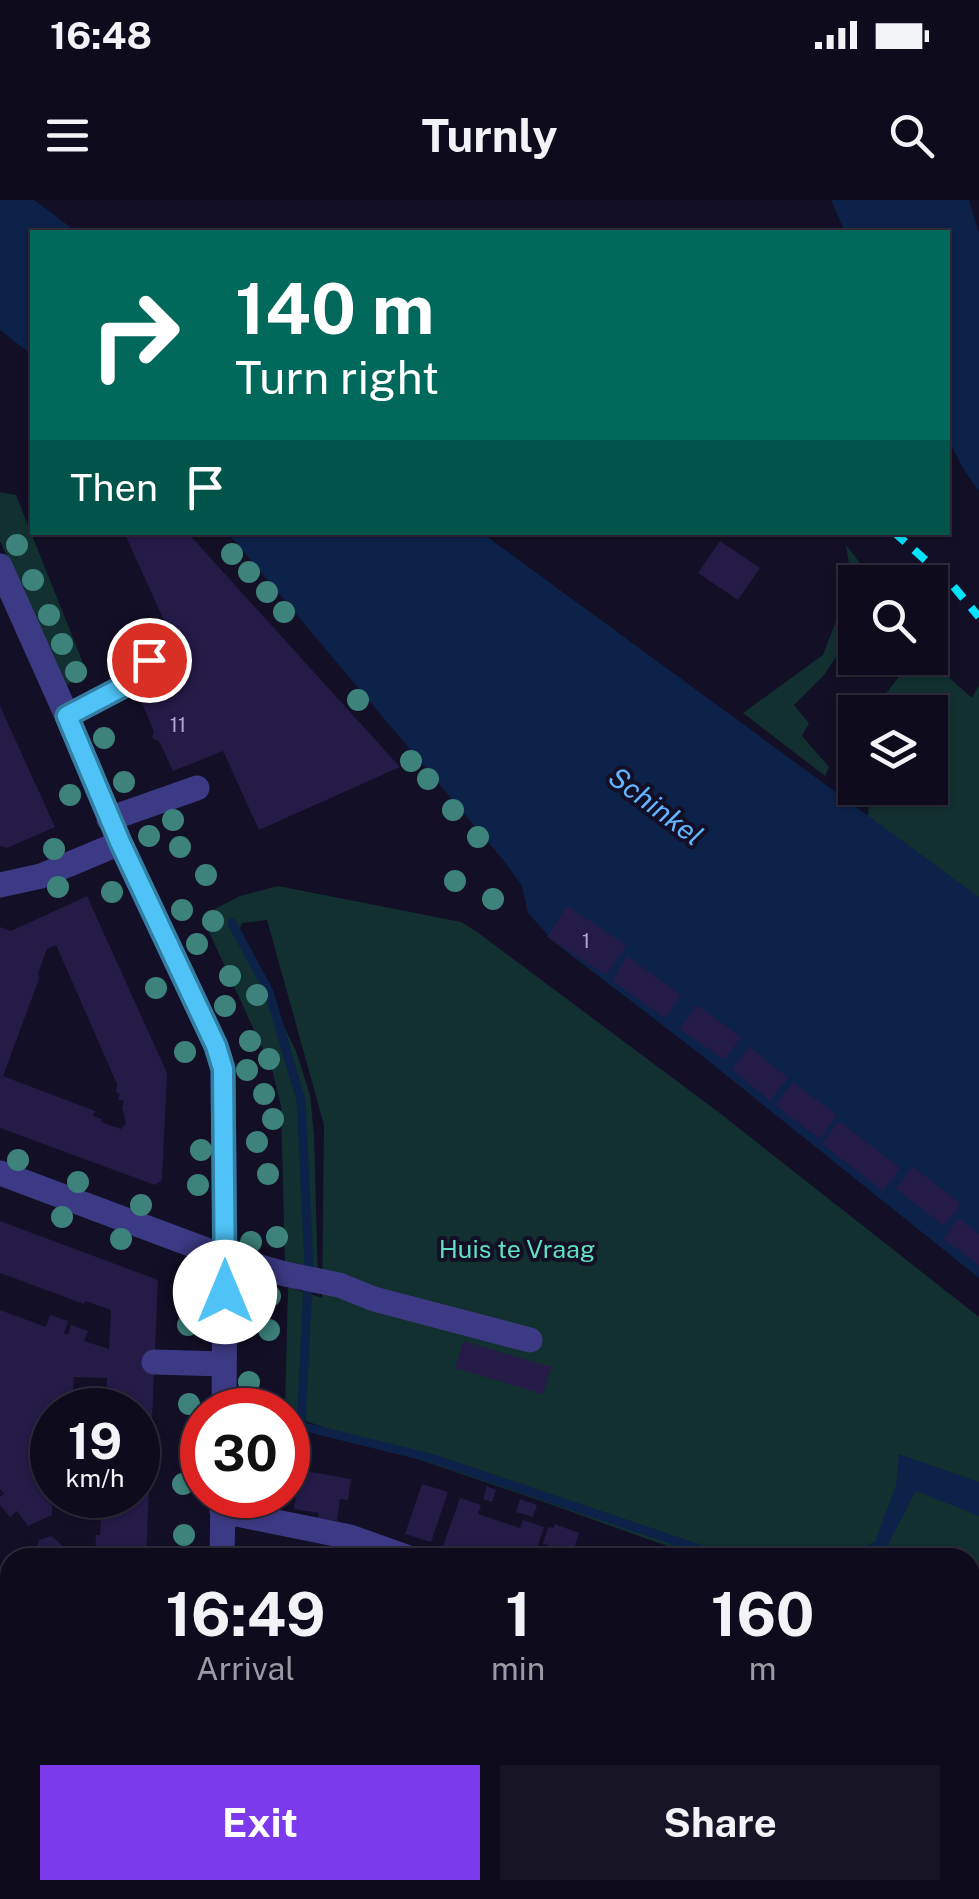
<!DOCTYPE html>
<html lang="en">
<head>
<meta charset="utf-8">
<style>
	:root { --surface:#0e0b1c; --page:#171425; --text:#f1f3f6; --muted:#9b9ba3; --line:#2e2b3b; --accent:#7c3aed }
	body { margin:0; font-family:"Public Sans",sans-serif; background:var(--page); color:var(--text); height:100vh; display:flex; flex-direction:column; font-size:38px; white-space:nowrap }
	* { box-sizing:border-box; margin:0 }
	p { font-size:32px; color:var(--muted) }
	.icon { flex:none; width:55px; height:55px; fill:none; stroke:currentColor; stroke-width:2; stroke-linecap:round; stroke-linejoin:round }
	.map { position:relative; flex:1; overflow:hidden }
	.sheet { position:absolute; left:0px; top:1348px; width:980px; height:352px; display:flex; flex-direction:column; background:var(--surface); border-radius:30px 30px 0 0; box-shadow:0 2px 8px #0004,0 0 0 2px var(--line) }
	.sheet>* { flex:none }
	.guide { position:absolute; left:30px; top:30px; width:920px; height:305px; border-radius:0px; box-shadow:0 2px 8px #0004,0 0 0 2px var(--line); background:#00695c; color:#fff; overflow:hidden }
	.controls { position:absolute; left:838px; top:365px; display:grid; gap:20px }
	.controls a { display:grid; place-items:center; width:110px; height:110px; border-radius:0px; background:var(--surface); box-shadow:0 2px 8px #0004,0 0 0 2px var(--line); font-size:50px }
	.speed { position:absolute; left:30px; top:1188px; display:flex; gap:20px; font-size:50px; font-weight:700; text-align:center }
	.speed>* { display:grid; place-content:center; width:130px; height:130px; border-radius:50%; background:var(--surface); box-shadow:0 2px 8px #0004,0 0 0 2px var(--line); line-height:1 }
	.speed small { font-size:25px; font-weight:400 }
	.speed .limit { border:15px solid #d22; background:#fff; color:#111 }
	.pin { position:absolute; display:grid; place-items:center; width:85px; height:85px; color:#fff; margin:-42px; border:5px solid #fff; border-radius:50%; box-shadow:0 2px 10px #0007 }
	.me { position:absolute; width:110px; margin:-55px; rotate:0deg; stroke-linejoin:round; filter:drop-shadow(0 0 8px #0008) }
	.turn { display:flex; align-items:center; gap:35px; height:210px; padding:0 40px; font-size:45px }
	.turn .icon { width:130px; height:130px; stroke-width:2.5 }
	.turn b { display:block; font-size:70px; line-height:85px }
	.then { display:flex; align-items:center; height:95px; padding:0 40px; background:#0003; gap:20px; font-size:38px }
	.eta { display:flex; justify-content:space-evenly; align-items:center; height:170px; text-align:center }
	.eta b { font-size:60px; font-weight:700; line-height:70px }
	.button { display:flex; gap:20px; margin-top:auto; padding:20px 40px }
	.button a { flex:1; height:115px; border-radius:0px; background:var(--accent); color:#fff; font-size:40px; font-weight:700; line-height:115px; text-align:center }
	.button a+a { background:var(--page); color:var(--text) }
	.status { display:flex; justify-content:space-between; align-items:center; height:70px; padding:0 50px; background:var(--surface); direction:ltr }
	.status svg { height:28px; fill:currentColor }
	header { display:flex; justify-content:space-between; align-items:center; height:130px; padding:0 40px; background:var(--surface); font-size:45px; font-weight:700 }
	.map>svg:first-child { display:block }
	.green { fill:#12302f }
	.water { fill:#0c2248 }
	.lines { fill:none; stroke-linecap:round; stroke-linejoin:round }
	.stream { stroke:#0c2248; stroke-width:9 }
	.building { fill:#241b47; fill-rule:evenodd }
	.minor { stroke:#3d3a85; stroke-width:25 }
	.major { stroke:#c25bff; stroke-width:25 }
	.rail { stroke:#00e5ff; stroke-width:8; stroke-dasharray:15 12; stroke-linecap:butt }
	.tree { fill:#3d827b }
	.route-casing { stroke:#337fa1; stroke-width:25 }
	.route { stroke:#4fc3f7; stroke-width:18 }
	.labels { text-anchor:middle; stroke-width:8; stroke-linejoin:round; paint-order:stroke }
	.number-label { font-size:20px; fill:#aca6d1 }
	.park-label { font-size:25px; fill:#5fe0c0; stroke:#130f26 }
	.water-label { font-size:28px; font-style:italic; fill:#62b6ff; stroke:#130f26 }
</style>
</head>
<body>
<div class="status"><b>16:48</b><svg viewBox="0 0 49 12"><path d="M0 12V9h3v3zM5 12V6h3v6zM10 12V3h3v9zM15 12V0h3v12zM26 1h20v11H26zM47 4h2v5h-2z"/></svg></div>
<header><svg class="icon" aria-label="menu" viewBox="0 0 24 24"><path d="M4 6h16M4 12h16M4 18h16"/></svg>Turnly<svg class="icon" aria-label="search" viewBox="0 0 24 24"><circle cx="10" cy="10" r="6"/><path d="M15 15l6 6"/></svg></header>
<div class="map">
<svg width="979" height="1699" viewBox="0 0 979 1699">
	<rect width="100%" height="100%" fill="#130f26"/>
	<path class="green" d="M 0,292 L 16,295 L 87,473 L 67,485 L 0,341 Z
		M 846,345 L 870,376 L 868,382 L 855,382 L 854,430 L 824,475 L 794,505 L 809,523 L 802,536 L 829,567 L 825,576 L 743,513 L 823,455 L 841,408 L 850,371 Z
		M 913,458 L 927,458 L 972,498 L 979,485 L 979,716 L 867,629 L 870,588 L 930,588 L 930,512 L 872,512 Z
		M 278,686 L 461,722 L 477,732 L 717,911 L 979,1117 L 979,1454 L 970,1450 L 970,1358 L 698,1357 L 541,1301 L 288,1215 L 288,1210 L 285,1210 L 288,1087 L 322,1098 L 324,925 L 267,720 L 242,723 L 238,733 L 296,851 L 310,895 L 314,935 L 318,1079 L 285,1067 L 281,906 L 272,869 L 204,721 L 205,714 L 240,696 Z
		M 970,1488 L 979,1490 L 979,1548 L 970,1545 Z
		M 0,1660 L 10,1673 L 10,1690 L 22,1690 L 29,1699 L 0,1699 Z
		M 282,1690 L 550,1690 L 575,1699 L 302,1699 Z
		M 754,1690 L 859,1690 L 855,1699 L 751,1699 Z"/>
	<path class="water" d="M 0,0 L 34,0 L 77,32 L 32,32 L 32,155 L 0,130 Z
		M 831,0 L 969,0 L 979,33 L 979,291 L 966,273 L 948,240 L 948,32 L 845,32 Z
		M 228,333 L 482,333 L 979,697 L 979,1078 L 691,847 L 554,742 L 528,713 L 522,686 L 504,661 Z
		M 899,1254 L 979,1282 L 979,1316 L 916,1291 L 884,1352 L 873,1347 L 896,1285 Z
		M 469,1690 L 541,1690 L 566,1699 L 493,1699 Z"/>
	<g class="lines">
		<path class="stream" d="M 232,723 L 269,792 L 301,900 L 309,1065 L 301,1226 L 431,1258 L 726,1358
			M 866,1358 L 873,1347"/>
	</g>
	<path class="building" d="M 124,332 L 187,332 L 400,567 L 259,630 L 223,551 L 173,571 L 159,541 L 152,538 L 154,531 L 141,501 L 189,476 Z
		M 720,341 L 760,368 L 738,400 L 698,373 Z
		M 0,506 L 55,627 L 7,648 L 0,646 Z
		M 87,696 L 167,873 L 162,980 L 155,985 L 0,928 L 0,727 L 11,731 ZM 56,745 L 117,884 L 116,892 L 120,894 L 118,899 L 124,901 L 122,907 L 126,923 L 121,929 L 101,922 L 102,919 L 93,916 L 95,911 L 3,876 L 39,779 L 38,773 L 47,749 Z
		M 567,706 L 626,745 L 606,775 L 547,737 Z
		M 627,756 L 681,795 L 665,818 L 612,781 Z
		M 697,805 L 741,837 L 724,860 L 680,829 Z
		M 750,847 L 788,878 L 770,901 L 732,869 Z
		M 793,882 L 837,915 L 820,939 L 775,905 Z
		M 839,921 L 900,968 L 883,991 L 822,944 Z
		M 913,967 L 961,1004 L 944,1026 L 896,989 Z
		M 959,1018 L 979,1034 L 979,1065 L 943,1039 Z
		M 0,1021 L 158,1080 L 146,1358 L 99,1358 L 100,1355 L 95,1354 L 96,1335 L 100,1335 L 102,1299 L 97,1299 L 97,1295 L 138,1295 L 138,1210 L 106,1210 L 107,1178 L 74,1177 L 72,1204 L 58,1204 L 57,1210 L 52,1210 L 52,1315 L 28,1326 L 17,1311 L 10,1317 L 0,1305 L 0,1297 L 4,1294 L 0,1289 L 0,1110 L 46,1127 L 50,1115 L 68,1121 L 64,1133 L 68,1135 L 71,1125 L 88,1131 L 84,1141 L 109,1149 L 111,1110 L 85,1101 L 84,1104 L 0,1073 Z
		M 463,1141 L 552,1167 L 543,1194 L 455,1168 Z
		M 300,1270 L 351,1279 L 348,1300 L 340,1299 L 337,1321 L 318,1318 L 319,1313 L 294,1309 Z
		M 422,1284 L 448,1292 L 431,1342 L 405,1334 Z
		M 487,1286 L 496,1290 L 492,1302 L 483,1299 Z
		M 460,1298 L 481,1305 L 478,1314 L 520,1328 L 523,1320 L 544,1327 L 534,1358 L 477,1358 L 443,1346 Z
		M 520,1299 L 537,1305 L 533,1317 L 516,1312 Z
		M 555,1324 L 579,1333 L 575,1346 L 595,1353 L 593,1358 L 543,1358 L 548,1345 L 543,1344 L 548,1327 L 553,1328 Z
		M 51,1336 L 61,1344 L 58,1358 L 40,1358 L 35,1354 L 39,1340 Z
		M 4,1367 L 10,1375 L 10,1460 L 0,1447 L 0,1369 Z
		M 970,1579 L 979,1583 L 979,1684 L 970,1680 Z"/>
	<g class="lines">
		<path class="minor" d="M 0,366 L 67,516 L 120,643 L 216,846 L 223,869 L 225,1057 L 224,1210
			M 67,516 L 126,485 L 149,460
			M 109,619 L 197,588
			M 0,685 L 41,676 L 120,643
			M 0,973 L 225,1057 L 285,1074 L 339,1085 L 374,1099 L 530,1140
			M 154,1162 L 224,1164
			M 222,1311 L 350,1337 L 409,1358
			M 222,1358 L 223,1295"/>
		<path class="major" d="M 0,1525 L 10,1537
			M 0,1555 L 10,1569
			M 187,1690 L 196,1699
			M 108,1699 L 118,1690"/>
		<path class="rail" d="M 894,332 L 949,381 L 979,417"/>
	</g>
	<g class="tree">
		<circle cx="17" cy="345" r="11"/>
		<circle cx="232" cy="354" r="11"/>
		<circle cx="249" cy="372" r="11"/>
		<circle cx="33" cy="380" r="11"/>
		<circle cx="267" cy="392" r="11"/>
		<circle cx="284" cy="412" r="11"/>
		<circle cx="49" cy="415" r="11"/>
		<circle cx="62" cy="444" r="11"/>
		<circle cx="76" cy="472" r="11"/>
		<circle cx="358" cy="500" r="11"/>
		<circle cx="104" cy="538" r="11"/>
		<circle cx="411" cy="561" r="11"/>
		<circle cx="428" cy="579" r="11"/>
		<circle cx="124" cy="582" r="11"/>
		<circle cx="70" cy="595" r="11"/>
		<circle cx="453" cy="610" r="11"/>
		<circle cx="173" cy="620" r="11"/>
		<circle cx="149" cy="636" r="11"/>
		<circle cx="478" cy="637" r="11"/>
		<circle cx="180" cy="647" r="11"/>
		<circle cx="54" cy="649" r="11"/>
		<circle cx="206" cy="675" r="11"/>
		<circle cx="455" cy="681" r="11"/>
		<circle cx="58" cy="687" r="11"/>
		<circle cx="112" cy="692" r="11"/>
		<circle cx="493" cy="699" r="11"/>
		<circle cx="182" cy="710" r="11"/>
		<circle cx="213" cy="721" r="11"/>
		<circle cx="197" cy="744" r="11"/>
		<circle cx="230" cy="776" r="11"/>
		<circle cx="156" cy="788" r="11"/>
		<circle cx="257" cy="795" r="11"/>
		<circle cx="225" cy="806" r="11"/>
		<circle cx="250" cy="841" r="11"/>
		<circle cx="185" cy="852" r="11"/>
		<circle cx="269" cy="859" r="11"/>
		<circle cx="247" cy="870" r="11"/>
		<circle cx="264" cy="894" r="11"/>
		<circle cx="273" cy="919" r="11"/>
		<circle cx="257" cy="942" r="11"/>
		<circle cx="201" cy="950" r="11"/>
		<circle cx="18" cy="960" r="11"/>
		<circle cx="268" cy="974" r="11"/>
		<circle cx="78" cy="982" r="11"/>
		<circle cx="198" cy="985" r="11"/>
		<circle cx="141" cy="1005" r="11"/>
		<circle cx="62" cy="1017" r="11"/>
		<circle cx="277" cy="1037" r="11"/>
		<circle cx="121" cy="1039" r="11"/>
		<circle cx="251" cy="1042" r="11"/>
		<circle cx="270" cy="1096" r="11"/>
		<circle cx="188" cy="1125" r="11"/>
		<circle cx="269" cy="1130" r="11"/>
		<circle cx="249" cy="1182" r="11"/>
		<circle cx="189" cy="1204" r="11"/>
		<circle cx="183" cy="1284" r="11"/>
		<circle cx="184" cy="1335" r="11"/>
	</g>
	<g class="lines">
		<g class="route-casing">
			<path id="route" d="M 149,460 L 126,485 L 67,516 L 120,642 L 216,846 L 223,869 L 225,1092"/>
		</g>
		<use href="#route" class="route"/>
	</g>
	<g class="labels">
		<g class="number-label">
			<text x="178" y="532">11</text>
			<text x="586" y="748">1</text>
		</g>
		<g class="park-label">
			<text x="517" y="1058">Huis te Vraag</text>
		</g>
		<g class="water-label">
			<text transform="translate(656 606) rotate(37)" y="10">Schinkel</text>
		</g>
	</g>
</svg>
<div class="controls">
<a><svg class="icon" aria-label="search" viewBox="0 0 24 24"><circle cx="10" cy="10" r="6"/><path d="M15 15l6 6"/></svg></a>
<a><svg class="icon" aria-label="layers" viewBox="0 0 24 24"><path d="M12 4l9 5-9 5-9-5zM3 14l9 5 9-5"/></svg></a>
</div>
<div class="speed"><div>19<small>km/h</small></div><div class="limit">30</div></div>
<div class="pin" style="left:149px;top:460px;background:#d93025"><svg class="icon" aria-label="arrive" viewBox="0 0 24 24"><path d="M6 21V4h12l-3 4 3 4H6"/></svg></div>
<svg class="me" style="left:225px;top:1092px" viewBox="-20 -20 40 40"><circle r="19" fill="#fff"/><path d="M0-13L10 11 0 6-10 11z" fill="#4fc3f7"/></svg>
<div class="guide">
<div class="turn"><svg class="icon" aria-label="right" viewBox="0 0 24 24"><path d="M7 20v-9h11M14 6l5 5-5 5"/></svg><div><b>140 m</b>Turn right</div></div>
<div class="then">Then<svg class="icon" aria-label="arrive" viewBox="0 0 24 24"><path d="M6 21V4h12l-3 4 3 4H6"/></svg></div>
</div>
<section class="sheet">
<div class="eta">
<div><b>16:49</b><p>Arrival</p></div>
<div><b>1</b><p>min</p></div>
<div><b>160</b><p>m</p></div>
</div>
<div class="button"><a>Exit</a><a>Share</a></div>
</section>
</div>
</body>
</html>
